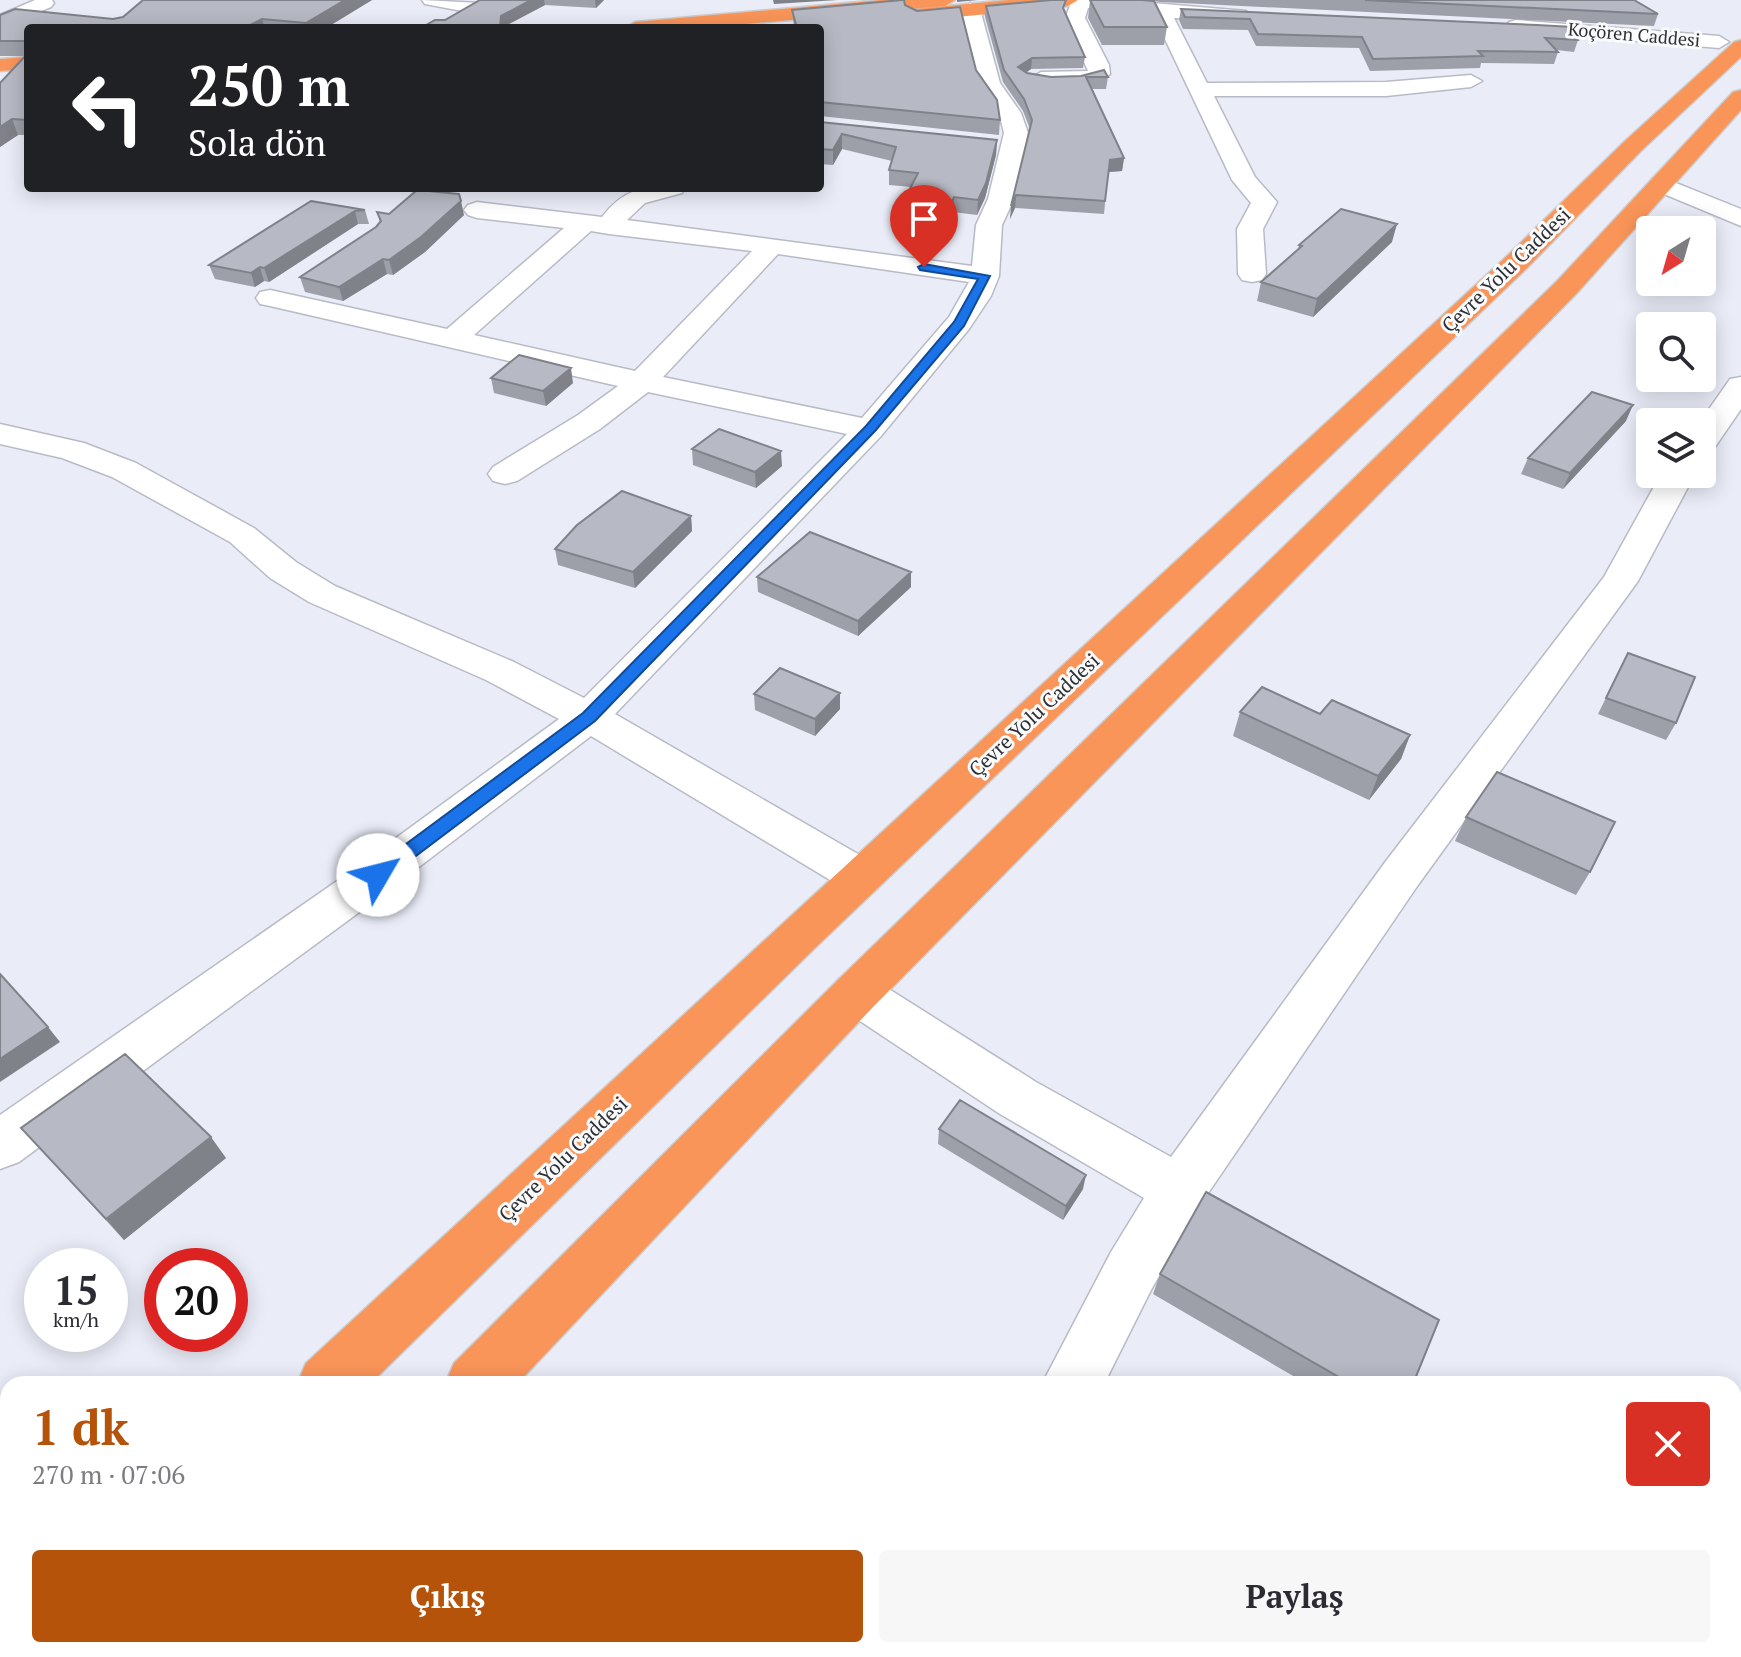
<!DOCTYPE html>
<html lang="tr">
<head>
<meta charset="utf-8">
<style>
	:root { --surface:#fff; --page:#f7f7f7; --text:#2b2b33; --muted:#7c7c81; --accent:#b45309 }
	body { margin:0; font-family:"PT Serif",serif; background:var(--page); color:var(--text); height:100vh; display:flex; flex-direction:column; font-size:30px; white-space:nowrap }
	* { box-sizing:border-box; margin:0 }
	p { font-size:26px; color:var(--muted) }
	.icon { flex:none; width:44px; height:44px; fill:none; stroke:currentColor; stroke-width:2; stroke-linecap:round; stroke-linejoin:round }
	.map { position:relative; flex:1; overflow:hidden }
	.panel { position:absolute; left:0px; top:1376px; width:1742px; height:282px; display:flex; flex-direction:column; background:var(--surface); border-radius:24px 24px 0 0; box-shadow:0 4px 20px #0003 }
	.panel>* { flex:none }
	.hud { position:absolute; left:24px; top:24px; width:800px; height:168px; border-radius:8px; box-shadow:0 4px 20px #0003; background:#202124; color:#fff; overflow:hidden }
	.needle { width:52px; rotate:217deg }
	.controls { position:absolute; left:1636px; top:216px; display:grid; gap:16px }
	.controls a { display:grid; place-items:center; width:80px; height:80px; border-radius:8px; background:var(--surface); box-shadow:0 4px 20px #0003; font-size:40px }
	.speed { position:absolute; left:24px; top:1248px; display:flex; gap:16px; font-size:40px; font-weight:700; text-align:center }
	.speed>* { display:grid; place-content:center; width:104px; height:104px; border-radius:50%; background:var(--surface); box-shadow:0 4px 20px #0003; line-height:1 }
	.speed small { font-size:20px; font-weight:400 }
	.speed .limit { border:12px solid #d22; background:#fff; color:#111 }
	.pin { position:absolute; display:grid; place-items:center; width:68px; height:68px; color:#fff; margin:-82px -34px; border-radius:50% 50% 50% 0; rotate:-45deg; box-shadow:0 0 8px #0007 }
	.pin .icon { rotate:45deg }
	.me { position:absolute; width:88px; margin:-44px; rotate:53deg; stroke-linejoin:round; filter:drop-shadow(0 0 6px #0008) }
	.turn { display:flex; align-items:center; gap:28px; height:168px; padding:0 32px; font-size:36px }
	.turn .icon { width:104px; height:104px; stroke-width:2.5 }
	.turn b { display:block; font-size:56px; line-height:68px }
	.round { display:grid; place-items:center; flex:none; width:84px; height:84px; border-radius:8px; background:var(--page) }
	.head { display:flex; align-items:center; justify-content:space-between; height:136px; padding:0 32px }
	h1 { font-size:48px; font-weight:700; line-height:60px; color:var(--accent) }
	.cta { display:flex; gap:16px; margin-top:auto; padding:16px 32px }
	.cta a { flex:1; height:92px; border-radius:8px; background:var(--accent); color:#fff; font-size:32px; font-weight:700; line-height:92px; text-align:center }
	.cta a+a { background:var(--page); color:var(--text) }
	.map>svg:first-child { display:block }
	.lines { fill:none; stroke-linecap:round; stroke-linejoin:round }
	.minor-casing { stroke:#b8bbc6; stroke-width:3 }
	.highway-casing { stroke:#cdcdce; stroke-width:3 }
	.minor { fill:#fff; fill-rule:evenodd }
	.highway { fill:#fa9559; fill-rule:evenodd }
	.wall { fill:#9d9fa9 }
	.shaded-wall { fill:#808289 }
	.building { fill:#b7b9c4; stroke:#808289; stroke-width:2 }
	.route { fill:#1a73e8; stroke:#114b97; stroke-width:2 }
	.labels { text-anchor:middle; stroke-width:6; stroke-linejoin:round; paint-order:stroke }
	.far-street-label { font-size:18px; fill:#2f3034; stroke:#fafbfd }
	.street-label { font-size:20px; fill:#2f3034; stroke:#fafbfd }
</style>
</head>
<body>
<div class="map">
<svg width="1741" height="1657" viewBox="0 0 1741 1657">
	<rect width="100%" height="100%" fill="#eaedf8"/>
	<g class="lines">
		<g class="minor-casing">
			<path id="minor" d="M 35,0 L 52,0 L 54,3 L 51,7 L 0,28 L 0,15 Z
				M 422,0 L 480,3 L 483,7 L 473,13 L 425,4 Z
				M 1060,0 L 1118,0 L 1246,11 L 1249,15 L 1239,21 L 1174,18 L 1207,83 L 1386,82 L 1471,75 L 1482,81 L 1471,87 L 1386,96 L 1214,96 L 1255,177 L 1277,202 L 1263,229 L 1266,274 L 1262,280 L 1252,282 L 1242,280 L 1238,274 L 1237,229 L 1251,203 L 1232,180 L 1154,16 L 1088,8 L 1085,18 L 1109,65 L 1110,74 C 1099,87 1041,90 1030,78 L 1041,72 L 1088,71 L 1065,18 L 1070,6 Z
				M 970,3 L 980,9 L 1000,83 L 1021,113 L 1028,133 L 1014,199 L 1002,225 L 999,276 L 991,296 L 969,329 L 881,436 L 615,714 L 877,865 L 884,877 L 877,889 L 861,894 L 845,889 L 591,736 L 369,905 L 19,1162 L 0,1169 L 0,1115 L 337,881 L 559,719 L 486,680 L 309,602 L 270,578 L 230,542 L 112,477 L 62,458 L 0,444 L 0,424 L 84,443 L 136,463 L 254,528 L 296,562 L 335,586 L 514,662 L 584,698 L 847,434 L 648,392 L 600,429 L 517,481 L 505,484 L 493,481 L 488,474 L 493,467 L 578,415 L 618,386 L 270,306 L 260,304 L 256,298 L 260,292 L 270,290 L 447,329 L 564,228 L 477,218 L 468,215 L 464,210 L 468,205 L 477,202 L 602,217 C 628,184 647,188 685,188 L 682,193 L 645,203 L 627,220 L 972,266 L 976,225 L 988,199 L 1004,133 L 999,113 L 978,83 L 960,9 ZM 591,231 L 609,234 L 752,251 L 635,371 L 474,335 ZM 778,254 L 969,282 L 949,317 L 862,418 L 663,377 Z
				M 1516,20 L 1719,36 L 1729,42 L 1719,48 L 1509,30 L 1506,26 L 1509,22 Z
				M 1661,177 L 1741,209 L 1741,226 L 1652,189 L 1649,184 L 1652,179 Z
				M 1741,377 L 1741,409 L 1713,450 L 1702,453 L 1700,422 L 1730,379 Z
				M 1661,474 L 1695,474 L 1638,581 L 1418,885 L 1198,1208 L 1151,1290 L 1104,1384 L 1042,1384 L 1111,1252 L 1144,1198 L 1000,1114 L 839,1007 L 832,993 L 839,979 L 856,973 L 873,979 L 1036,1082 L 1171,1157 L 1386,861 L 1604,577 Z
				M 1734,1508 L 1741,1510 L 1741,1576 L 1734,1574 Z
				M 915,1650 L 997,1650 L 999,1657 L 918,1657 Z
				M 1360,1650 L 1475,1650 L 1472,1657 L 1358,1657 Z
				M 1595,1650 L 1663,1650 L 1664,1657 L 1596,1657 Z"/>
		</g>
		<g class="highway-casing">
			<path id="highway" d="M 881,0 L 955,0 L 945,6 L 701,28 L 625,28 L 635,22 Z
				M 1009,0 L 1078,0 L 1068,6 L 916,21 L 906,15 L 916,9 Z
				M 1741,40 L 1741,57 L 1641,151 L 1527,268 L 816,947 L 370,1384 L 297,1384 L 306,1363 L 1507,256 L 1625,141 L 1734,42 Z
				M 28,57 L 28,69 L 0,71 L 0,59 Z
				M 1741,90 L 1741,110 L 1577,293 L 873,1007 L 517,1384 L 445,1384 L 454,1363 L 839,979 L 1557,281 L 1733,92 Z
				M 8,1650 L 82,1650 L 79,1657 L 6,1657 Z
				M 177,1650 L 250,1650 L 247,1657 L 175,1657 Z"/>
		</g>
		<use href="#minor" class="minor"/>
		<use href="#highway" class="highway"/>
	</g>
	<path class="wall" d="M 372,0 L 326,28 L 28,28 L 28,135 L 18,135 L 0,147 L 25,56 L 0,56 L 0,15 L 113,19 Z
		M 480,0 L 604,0 L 596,8 L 545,5 L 503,27 L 503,28 L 421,28 L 445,20 Z
		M 1090,0 L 1167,27 L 1164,45 L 1102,45 L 1088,18 Z
		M 1144,0 L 1634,0 L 1658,14 L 1654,26 L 1161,2 Z
		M 905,5 L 976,70 L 1000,120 L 999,135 L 820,116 L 820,28 L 794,28 L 792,10 Z
		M 986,6 L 1065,9 L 1065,12 L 1085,57 L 1083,68 L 1031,69 L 1026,73 L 1051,77 L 1108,77 L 1106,89 L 1092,89 L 1124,158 L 1122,171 L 1108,172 L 1104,214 L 1015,208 L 1010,219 L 1030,129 L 1023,111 L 1003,82 L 985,17 Z
		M 1181,9 L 1578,40 L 1574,52 L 1557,50 L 1558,52 L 1554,64 L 1481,63 L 1480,68 L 1370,71 L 1359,48 L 1256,46 L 1248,30 L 1183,29 L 1179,20 Z
		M 820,122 L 997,140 L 996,155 L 985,198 L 977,215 L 953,212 L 944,232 L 897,228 L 898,212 L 911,187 L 889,185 L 889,170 L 892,161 L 842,149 L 833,165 L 820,164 Z
		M 311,201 L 365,210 L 369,224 L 358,224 L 269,282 L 264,281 L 255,287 L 215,279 L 209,265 Z
		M 377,212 L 389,214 L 464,215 L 425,252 L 393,275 L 387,274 L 343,301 L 305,292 L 300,277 L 376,227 L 380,222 Z
		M 1392,242 L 1313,317 L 1257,301 L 1261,282 L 1298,250 L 1299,245 Z
		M 491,378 L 573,383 L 546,406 L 494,393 Z
		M 1626,421 L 1563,489 L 1521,474 L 1528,458 Z
		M 692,449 L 782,466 L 756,488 L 693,465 Z
		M 691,516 L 692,531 L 635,588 L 558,565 L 555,549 Z
		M 911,572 L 911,587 L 858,636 L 758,592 L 757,577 Z
		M 1628,653 L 1676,723 L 1666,740 L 1598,714 Z
		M 754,694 L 840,709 L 815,736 L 755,710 Z
		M 1240,712 L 1320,714 L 1410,735 L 1401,759 L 1369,800 L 1233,736 Z
		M 1466,817 L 1590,872 L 1576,895 L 1455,841 Z
		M 21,1128 L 226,1158 L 124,1240 Z
		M 939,1129 L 1083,1189 L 1063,1220 L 938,1144 Z
		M 1160,1274 L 1413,1384 L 1307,1384 L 1153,1294 Z"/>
	<path class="shaded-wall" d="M 345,0 L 372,0 L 326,28 L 307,28 L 306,23 Z
		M 531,0 L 544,0 L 545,5 L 503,27 L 503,28 L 500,28 L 501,16 Z
		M 595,0 L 604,0 L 596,8 Z
		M 773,0 L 838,0 L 774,4 Z
		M 957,0 L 978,0 L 957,2 Z
		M 262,19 L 265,28 L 244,28 Z
		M 1032,58 L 1031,69 L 1017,79 L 1018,67 Z
		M 12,119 L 18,135 L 0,147 L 0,127 Z
		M 842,134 L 842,149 L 833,165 L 833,150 Z
		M 997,140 L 996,155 L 985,198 L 977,215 L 978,200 Z
		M 1124,158 L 1122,171 L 1108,172 L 1110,160 Z
		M 1016,195 L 1015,208 L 1010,219 L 1011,206 Z
		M 954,197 L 953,212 L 944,232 L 944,217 Z
		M 461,201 L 464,215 L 425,252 L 393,275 L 389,260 Z
		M 355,211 L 358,224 L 269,282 L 264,268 Z
		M 1397,224 L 1392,242 L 1313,317 L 1317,299 Z
		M 383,259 L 387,274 L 343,301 L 339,287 Z
		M 260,267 L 264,281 L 255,287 L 251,273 Z
		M 571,368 L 573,383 L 546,406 L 543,391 Z
		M 1633,405 L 1626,421 L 1563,489 L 1570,473 Z
		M 781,451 L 782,466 L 756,488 L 755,472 Z
		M 691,516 L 692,531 L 635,588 L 633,572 Z
		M 911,572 L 911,587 L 858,636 L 858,621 Z
		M 840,693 L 840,709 L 815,736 L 815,719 Z
		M 1410,735 L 1401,759 L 1369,800 L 1378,776 Z
		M 48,1027 L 60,1042 L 0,1082 L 0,1059 Z
		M 211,1137 L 226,1158 L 124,1240 L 106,1219 Z
		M 1086,1175 L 1083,1189 L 1063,1220 L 1066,1206 Z"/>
	<path class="building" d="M 143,0 L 345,0 L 306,23 L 262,19 L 244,28 L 28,28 L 28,41 L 0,41 L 0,15 L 15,9 L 113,19 L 123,17 Z
		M 480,0 L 531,0 L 501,16 L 500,28 L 421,28 L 435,20 L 445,20 Z
		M 902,0 L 904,0 L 905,5 L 917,11 L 960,7 L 976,70 L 997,100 L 1000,120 L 820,102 L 820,28 L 797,28 L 792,10 Z
		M 1051,0 L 1066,0 L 1063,8 L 1085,57 L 1032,58 L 1018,67 L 1027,73 L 1051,77 L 1081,76 L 1104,70 L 1108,77 L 1086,77 L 1124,158 L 1110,160 L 1105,201 L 1016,195 L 1011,206 L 1032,120 L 1024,99 L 1004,70 L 986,6 Z
		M 1090,0 L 1142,0 L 1154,1 L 1167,27 L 1104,27 Z
		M 1365,0 L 1634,0 L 1658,14 Z
		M 1181,9 L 1537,25 L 1573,27 L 1578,40 L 1545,38 L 1558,52 L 1478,51 L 1483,56 L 1373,59 L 1362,37 L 1258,34 L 1250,19 L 1185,17 Z
		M 28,53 L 28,120 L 12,119 L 0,127 L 0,83 Z
		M 820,122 L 997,140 L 986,183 L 978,200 L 954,197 L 944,217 L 898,212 L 918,173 L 889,170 L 896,147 L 842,134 L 833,150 L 820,149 Z
		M 417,190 L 459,194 L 461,201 L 421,237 L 389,260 L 383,259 L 339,287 L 300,277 L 376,227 L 381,221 L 377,212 L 389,214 Z
		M 311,201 L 365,210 L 355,211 L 264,268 L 260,267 L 251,273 L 209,265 Z
		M 1341,209 L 1397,224 L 1317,299 L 1261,282 L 1302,246 L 1299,245 Z
		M 519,355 L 571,368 L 543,391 L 491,378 Z
		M 1592,392 L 1633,405 L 1570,473 L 1528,458 Z
		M 719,429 L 781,451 L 755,472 L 692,449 Z
		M 622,491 L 691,516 L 633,572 L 555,549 L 577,525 Z
		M 810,532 L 911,572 L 858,621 L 757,577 Z
		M 1628,653 L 1695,677 L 1676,723 L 1606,698 Z
		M 780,668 L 840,693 L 815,719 L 754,694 Z
		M 1262,687 L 1320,714 L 1332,700 L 1410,735 L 1378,776 L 1240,712 Z
		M 1497,772 L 1615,822 L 1590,872 L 1466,817 Z
		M 0,974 L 48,1027 L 0,1059 Z
		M 125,1054 L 211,1137 L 106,1219 L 21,1128 Z
		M 960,1100 L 1086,1175 L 1066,1206 L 939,1129 Z
		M 1206,1192 L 1439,1320 L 1413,1384 L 1351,1384 L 1160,1274 Z
		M 333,1650 L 622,1650 L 643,1657 L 327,1657 Z"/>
	<path class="route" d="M 924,264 L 990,276 L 964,326 L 875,431 L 595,721 L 384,880 L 371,880 L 368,875 L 371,870 L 583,713 L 866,426 L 954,322 L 978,279 L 920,270 L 918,267 Z"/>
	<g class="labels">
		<g class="far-street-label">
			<text transform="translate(1634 35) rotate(5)" y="6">Koçören Caddesi</text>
		</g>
		<g class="street-label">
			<text transform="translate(1506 270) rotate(-44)" y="7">Çevre Yolu Caddesi</text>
			<text transform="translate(1034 715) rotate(-43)" y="7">Çevre Yolu Caddesi</text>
			<text transform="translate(563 1159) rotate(-44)" y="7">Çevre Yolu Caddesi</text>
		</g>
	</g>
</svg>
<div class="controls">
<a><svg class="needle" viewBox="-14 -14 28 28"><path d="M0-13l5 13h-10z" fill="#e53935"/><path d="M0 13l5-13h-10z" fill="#7c7c81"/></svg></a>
<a><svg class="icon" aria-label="search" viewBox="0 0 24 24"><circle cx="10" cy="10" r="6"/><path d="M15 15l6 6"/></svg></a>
<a><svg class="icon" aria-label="layers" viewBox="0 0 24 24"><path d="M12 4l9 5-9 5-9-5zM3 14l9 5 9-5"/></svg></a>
</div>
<div class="speed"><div>15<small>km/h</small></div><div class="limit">20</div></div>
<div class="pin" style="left:924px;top:267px;background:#d93025"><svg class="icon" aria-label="arrive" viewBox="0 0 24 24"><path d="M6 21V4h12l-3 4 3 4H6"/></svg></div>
<svg class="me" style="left:378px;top:875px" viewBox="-20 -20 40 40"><circle r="19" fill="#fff"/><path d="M0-13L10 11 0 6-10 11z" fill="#1a73e8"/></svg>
<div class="hud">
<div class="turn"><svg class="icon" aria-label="left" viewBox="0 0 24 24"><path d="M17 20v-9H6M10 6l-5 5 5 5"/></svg><div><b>250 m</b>Sola dön</div></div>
</div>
<section class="panel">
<div class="head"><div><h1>1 dk</h1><p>270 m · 07:06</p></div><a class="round" style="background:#d93025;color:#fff"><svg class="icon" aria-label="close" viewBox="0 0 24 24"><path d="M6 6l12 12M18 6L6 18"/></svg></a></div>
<div class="cta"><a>Çıkış</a><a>Paylaş</a></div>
</section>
</div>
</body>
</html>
